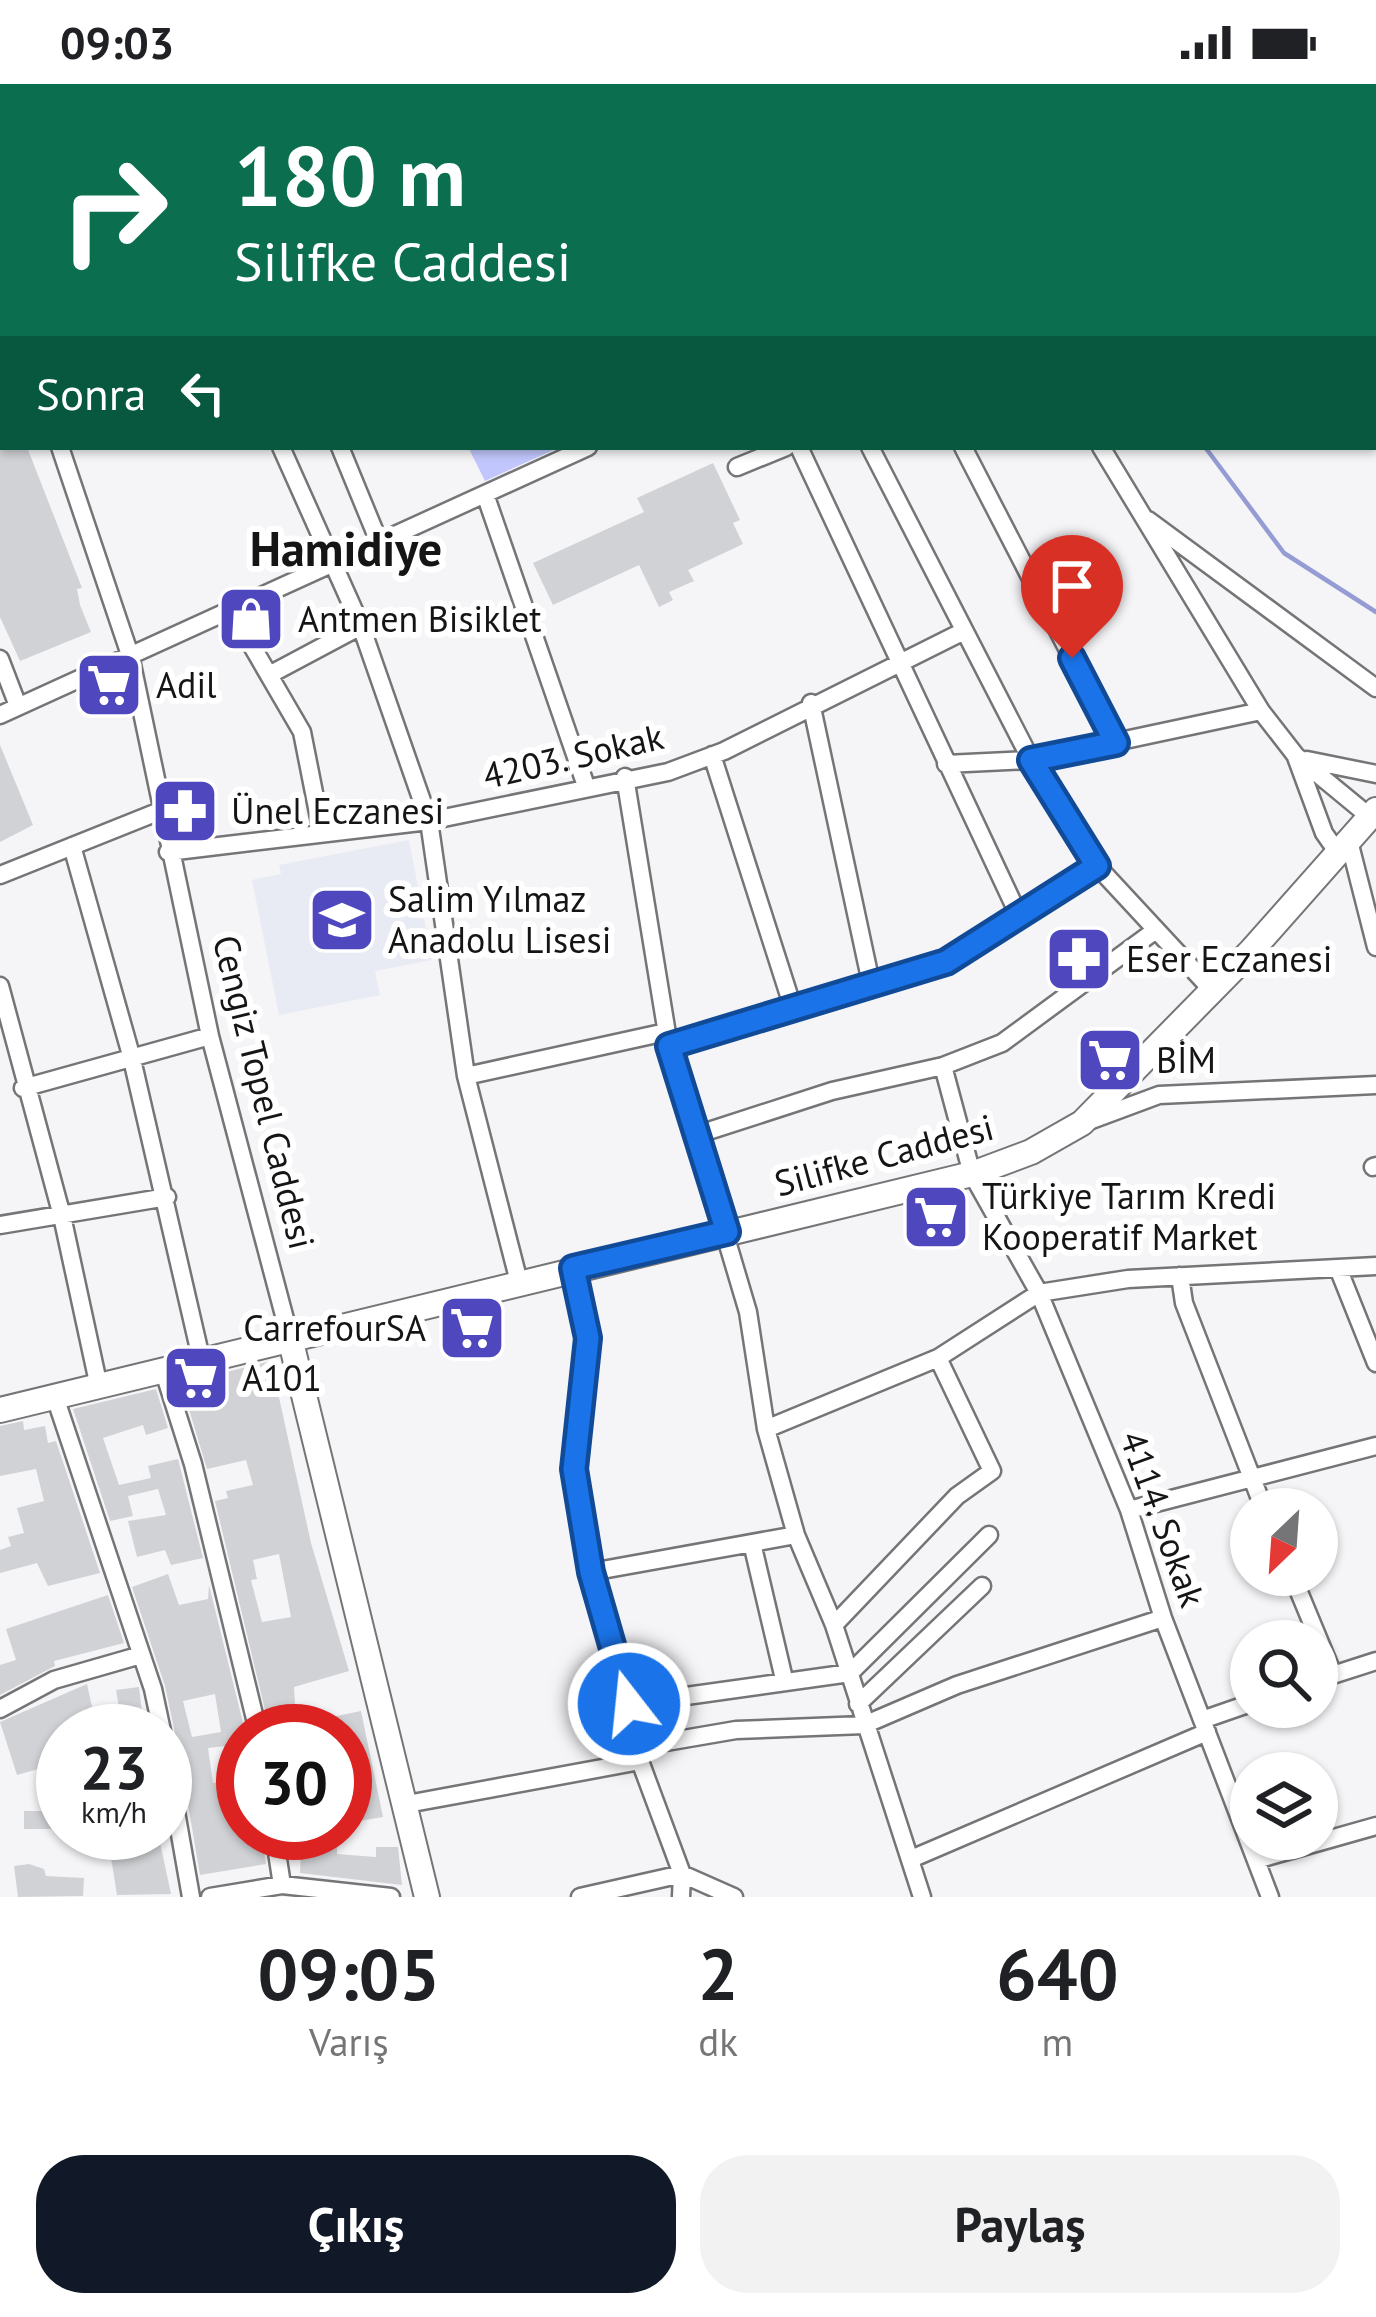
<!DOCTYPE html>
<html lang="tr">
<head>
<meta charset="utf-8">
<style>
	:root { --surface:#fff; --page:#f2f2f2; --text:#202124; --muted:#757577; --accent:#111827 }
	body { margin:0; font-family:"PT Sans",sans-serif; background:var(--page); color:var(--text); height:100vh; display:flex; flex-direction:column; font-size:45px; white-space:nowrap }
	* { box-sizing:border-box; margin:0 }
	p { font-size:39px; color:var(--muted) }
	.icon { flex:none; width:66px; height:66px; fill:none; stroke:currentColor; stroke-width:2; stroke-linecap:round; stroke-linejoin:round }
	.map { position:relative; height:1813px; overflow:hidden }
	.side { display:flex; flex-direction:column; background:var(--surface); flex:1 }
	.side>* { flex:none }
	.guide { position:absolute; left:0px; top:0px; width:1377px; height:366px; box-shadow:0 3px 9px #0004; background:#0b6e4f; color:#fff; overflow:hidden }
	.needle { width:78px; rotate:205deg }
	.tools { position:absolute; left:1230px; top:1404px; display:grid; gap:24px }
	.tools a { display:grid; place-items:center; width:108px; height:108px; border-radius:50%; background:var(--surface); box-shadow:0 3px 9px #0004; font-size:60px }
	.speed { position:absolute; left:36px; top:1620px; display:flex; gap:24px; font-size:60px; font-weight:700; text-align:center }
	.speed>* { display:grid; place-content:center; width:156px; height:156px; border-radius:50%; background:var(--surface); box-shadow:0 3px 9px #0004; line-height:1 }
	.speed small { font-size:30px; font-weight:400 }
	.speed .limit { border:18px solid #d22; background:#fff; color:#111 }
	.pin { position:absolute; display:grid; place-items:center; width:102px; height:102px; color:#fff; margin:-123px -51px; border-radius:50% 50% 50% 0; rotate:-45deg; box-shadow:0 0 12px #0007 }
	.pin .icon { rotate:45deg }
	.me { position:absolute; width:132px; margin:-66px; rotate:344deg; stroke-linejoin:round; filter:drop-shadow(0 0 9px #0008) }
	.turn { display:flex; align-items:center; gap:42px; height:252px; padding:0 36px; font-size:54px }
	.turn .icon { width:156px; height:156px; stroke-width:2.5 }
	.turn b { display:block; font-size:84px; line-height:102px }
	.then { display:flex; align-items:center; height:114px; padding:0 36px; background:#0003; gap:24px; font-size:45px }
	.eta { display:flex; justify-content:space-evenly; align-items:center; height:204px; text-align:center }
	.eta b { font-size:72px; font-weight:800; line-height:84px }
	.action { display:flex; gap:24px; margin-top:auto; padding:24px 36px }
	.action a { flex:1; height:138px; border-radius:48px; background:var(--accent); color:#fff; font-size:48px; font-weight:800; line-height:138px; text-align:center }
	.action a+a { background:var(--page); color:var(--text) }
	.status { display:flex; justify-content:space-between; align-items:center; height:84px; padding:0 60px; background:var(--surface); direction:ltr }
	.status svg { height:33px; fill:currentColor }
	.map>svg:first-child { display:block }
	.built { fill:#e8eaf4 }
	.green { fill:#c1c7fc }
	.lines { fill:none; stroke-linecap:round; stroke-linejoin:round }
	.stream { stroke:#959bd3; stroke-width:4.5 }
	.building { fill:#d1d2d5; fill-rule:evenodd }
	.street-casing { stroke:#757578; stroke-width:21 }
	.secondary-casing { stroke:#757578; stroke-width:28 }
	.primary-casing { stroke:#757578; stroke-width:32 }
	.street { stroke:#fff; stroke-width:16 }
	.secondary { stroke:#fff; stroke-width:24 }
	.primary { stroke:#fff; stroke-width:27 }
	.route-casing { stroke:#114b97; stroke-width:30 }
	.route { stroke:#1a73e8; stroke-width:21 }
	.labels { text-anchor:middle; stroke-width:12; stroke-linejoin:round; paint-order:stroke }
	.poi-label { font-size:36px; fill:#151516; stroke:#fff; text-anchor:start }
	.street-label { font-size:36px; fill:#151516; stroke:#fff }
	.district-label { font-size:48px; font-weight:bold; fill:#151516; stroke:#fff }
</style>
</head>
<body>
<div class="status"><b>09:03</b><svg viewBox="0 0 49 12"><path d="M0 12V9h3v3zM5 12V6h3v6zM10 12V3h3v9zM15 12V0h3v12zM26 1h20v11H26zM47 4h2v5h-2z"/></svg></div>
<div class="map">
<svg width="1376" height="1813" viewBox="0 0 1376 1813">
	<rect width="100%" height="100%" fill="#f5f5f8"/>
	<path class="built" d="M 409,756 L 432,876 L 375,887 L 380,911 L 279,931 L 252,796 L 281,790 L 279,781 Z"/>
	<path class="green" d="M 463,0 L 972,0 L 972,3 L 459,3 Z
		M 1153,0 L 1376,0 L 1376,291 L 1374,3 Z
		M 468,363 L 560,363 L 485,397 Z"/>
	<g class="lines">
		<path class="stream" d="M 1065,0 L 1065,3
			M 1205,363 L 1284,469 L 1376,528"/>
	</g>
	<path class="building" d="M 0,363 L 27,363 L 82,504 L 77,505 L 80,521 L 91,548 L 20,577 L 0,533 Z
		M 713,379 L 740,436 L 733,439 L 743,460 L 688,486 L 694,497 L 669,508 L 673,516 L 659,523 L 639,481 L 553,521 L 533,479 L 644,428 L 637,414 Z
		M 0,661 L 33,741 L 0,758 Z
		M 271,1277 L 311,1459 L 349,1587 L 294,1603 L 295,1620 L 282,1647 L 270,1647 L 215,1417 L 228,1414 L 226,1407 L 253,1401 L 246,1376 L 207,1385 L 181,1299 ZM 279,1470 L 291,1533 L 262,1538 L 251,1496 L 257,1495 L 253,1476 Z
		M 156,1305 L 168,1344 L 146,1351 L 143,1341 L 103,1354 L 119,1401 L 151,1394 L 148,1382 L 178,1375 L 203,1474 L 171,1481 L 165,1466 L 137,1473 L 128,1437 L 166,1431 L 158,1405 L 128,1412 L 133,1432 L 110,1437 L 73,1325 Z
		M 23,1337 L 24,1346 L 45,1342 L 48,1359 L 56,1357 L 100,1489 L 48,1502 L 37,1479 L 0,1489 L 0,1466 L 11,1462 L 8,1453 L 24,1449 L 17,1424 L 44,1417 L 36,1385 L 0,1392 L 0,1342 Z
		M 168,1490 L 179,1521 L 208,1515 L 209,1501 L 245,1647 L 243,1660 L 208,1664 L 213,1699 L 243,1695 L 243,1749 L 261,1749 L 266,1780 L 200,1791 L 184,1697 L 188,1697 L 184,1668 L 179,1668 L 165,1602 L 132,1503 ZM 215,1610 L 221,1648 L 192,1653 L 183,1617 Z
		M 108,1511 L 124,1559 L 54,1577 L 55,1582 L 0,1611 L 0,1581 L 16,1576 L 6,1545 Z
		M 87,1600 L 95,1636 L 64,1643 L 63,1654 L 56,1656 L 58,1667 L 52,1668 L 63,1717 L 46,1721 L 38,1685 L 17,1691 L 0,1638 Z
		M 139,1603 L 143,1637 L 137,1638 L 138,1647 L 123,1647 L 116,1606 Z
		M 361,1627 L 383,1733 L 353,1738 L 345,1647 L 335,1647 L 332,1633 Z
		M 24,1727 L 51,1727 L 51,1745 L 24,1745 Z
		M 107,1749 L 158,1749 L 171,1810 L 117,1811 Z
		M 337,1763 L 337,1770 L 376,1773 L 376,1763 L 398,1763 L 402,1801 L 300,1789 L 301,1764 Z
		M 29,1780 L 44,1785 L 46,1792 L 84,1794 L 83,1812 L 18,1813 L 14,1782 Z"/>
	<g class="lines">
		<g class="street-casing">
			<path id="street" d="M 1374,306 L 1376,306
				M 60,363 L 130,571 L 210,952 L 290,1254
				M 281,363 L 361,542 L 429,737 L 466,992 L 519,1198
				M 340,363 L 379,458
				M 799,363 L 1020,834
				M 870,363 L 1031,676 L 1097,782 L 1212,906
				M 963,363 L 1116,659
				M 1101,363 L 1261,627 L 1296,672 L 1370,733
				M 737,383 L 786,363
				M 485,410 L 586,702
				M 1148,436 L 1376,604
				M 231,526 L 302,648 L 322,749
				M 0,575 L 18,622
				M 269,591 L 361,542
				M 811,619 L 871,899
				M 0,631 L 588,363
				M 712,671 L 793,924
				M 1296,673 L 1324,749 L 1338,769
				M 1307,676 L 1376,690
				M 946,680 L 1031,676 L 1261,627
				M 625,693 L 669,962 L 748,1228 L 766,1345 L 796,1451 L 834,1541 L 922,1813
				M 1349,757 L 1376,863
				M 72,762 L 131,971 L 201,1274
				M 168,768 L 429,737 L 668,688 L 724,667 L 964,547
				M 0,791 L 160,727
				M 0,902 L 62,1132 L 99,1303
				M 669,962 L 947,877 L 1097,782
				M 943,982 L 972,1090 L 1039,1209 L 1129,1426 L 1163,1534 L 1270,1813
				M 466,992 L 666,948
				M 23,1004 L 210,952
				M 1089,1037 L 1159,1011 L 1376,1001
				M 693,1052 L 832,1007 L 943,982 L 1002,959 L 1153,848
				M 1373,1083 L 1376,1082
				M 0,1141 L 167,1113
				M 573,1184 L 588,1254 L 575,1385 L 591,1488 L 640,1677 L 682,1790 L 681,1813
				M 1338,1184 L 1376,1279
				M 1180,1192 L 1184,1219 L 1264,1425
				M 163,1285 L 193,1380 L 258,1647
				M 55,1313 L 153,1605 L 162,1647
				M 766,1345 L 938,1274 L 1039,1209 L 1128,1195 L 1376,1182
				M 1129,1426 L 1376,1362
				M 752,1459 L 784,1595
				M 591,1488 L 796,1451
				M 1292,1491 L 1333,1590
				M 834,1541 L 957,1412 L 992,1387 L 938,1274
				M 1317,1596 L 1376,1577
				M 629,1620 L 850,1589 L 989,1451
				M 858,1620 L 982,1502
				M 0,1625 L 54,1596 L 141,1571
				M 1202,1636 L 1251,1619
				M 637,1663 L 736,1646 L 864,1641 L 957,1601 L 1163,1534
				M 165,1665 L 191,1813
				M 407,1720 L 640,1677
				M 274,1749 L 282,1801
				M 911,1775 L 1207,1648
				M 1256,1776 L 1376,1742
				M 210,1813 L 282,1801 L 391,1813
				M 580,1813 L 682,1790 L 734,1813"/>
		</g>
		<g class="secondary-casing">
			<path id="secondary" d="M 290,1254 L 427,1813
				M 0,1326 L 972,1090 L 1031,1068 L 1082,1039 L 1251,867 L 1376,726"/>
		</g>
		<g class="primary-casing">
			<path id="primary" d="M 346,3 L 350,0
				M 424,3 L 428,0
				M 0,259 L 3,257
				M 0,295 L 3,293"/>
		</g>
		<use href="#street" class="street"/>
		<use href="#secondary" class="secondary"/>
		<use href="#primary" class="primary"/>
	</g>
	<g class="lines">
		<g class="route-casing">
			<path id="route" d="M 629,1620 L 591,1488 L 574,1385 L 588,1254 L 573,1184 L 727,1148 L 669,962 L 946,878 L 1097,782 L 1031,676 L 1116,659 L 1072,574"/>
		</g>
		<use href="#route" class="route"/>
	</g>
	<defs>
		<g id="shop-square" transform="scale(3.45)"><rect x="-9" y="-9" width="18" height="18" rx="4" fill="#4e47be" stroke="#fff"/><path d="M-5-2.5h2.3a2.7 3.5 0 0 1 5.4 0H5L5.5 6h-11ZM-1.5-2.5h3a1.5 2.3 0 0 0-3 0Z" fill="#fff"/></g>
		<g id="supermarket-square" transform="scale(3.45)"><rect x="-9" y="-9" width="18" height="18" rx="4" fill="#4e47be" stroke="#fff"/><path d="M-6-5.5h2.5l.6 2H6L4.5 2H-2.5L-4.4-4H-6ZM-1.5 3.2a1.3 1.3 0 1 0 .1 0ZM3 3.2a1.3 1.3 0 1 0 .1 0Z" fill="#fff"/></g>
		<g id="pharmacy-square" transform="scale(3.45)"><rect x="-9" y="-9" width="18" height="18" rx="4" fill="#4e47be" stroke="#fff"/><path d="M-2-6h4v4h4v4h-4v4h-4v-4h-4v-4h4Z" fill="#fff"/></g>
		<g id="school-square" transform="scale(3.45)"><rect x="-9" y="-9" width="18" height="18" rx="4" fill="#4e47be" stroke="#fff"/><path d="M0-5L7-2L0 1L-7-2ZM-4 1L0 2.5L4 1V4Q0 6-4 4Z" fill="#fff"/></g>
	</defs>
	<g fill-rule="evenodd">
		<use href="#shop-square" x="251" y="535"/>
		<use href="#supermarket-square" x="109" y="601"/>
		<use href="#pharmacy-square" x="185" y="727"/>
		<use href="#school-square" x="342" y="836"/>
		<use href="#pharmacy-square" x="1079" y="875"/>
		<use href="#supermarket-square" x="1110" y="976"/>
		<use href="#supermarket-square" x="936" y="1133"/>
		<use href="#supermarket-square" x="472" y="1244"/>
		<use href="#supermarket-square" x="196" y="1294"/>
	</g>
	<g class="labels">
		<g class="poi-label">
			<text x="298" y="548">Antmen Bisiklet</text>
			<text x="156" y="614">Adil</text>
			<text x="231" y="740">Ünel Eczanesi</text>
			<text x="388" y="828">Salim Yılmaz<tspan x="388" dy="41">Anadolu Lisesi</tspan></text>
			<text x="1126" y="888">Eser Eczanesi</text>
			<text x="1156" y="989">BİM</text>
			<text x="982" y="1125">Türkiye Tarım Kredi<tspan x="982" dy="41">Kooperatif Market</tspan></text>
			<text x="426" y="1257" text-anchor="end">CarrefourSA</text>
			<text x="242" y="1307">A101</text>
		</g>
		<g class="street-label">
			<text transform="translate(573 672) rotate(-13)" y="13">4203. Sokak</text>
			<text transform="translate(264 1008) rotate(76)" y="13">Cengiz Topel Caddesi</text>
			<text transform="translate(884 1071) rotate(-15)" y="13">Silifke Caddesi</text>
			<text transform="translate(1163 1435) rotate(70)" y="13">4114. Sokak</text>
		</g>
		<g class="district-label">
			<text x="346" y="482">Hamidiye</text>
		</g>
	</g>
</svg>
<div class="tools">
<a><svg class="needle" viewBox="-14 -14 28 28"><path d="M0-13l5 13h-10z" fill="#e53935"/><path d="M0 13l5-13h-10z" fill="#757577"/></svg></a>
<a><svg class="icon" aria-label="search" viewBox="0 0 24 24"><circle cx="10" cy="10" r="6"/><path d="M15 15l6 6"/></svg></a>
<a><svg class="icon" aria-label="layers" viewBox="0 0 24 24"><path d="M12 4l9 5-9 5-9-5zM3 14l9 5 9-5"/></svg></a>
</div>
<div class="speed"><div>23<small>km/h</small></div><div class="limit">30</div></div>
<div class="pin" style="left:1072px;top:574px;background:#d93025"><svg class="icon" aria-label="arrive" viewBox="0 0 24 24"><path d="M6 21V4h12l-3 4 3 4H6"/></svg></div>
<svg class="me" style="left:629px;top:1620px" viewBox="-20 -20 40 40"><circle r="17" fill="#1a73e8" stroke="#fff" stroke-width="3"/><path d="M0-11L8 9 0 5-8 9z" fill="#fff"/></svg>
<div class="guide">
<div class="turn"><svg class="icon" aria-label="right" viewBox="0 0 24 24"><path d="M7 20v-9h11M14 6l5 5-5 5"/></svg><div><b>180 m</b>Silifke Caddesi</div></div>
<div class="then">Sonra<svg class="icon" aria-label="left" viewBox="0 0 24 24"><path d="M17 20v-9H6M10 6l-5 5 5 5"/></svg></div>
</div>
</div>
<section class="side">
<div class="eta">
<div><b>09:05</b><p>Varış</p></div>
<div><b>2</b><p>dk</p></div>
<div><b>640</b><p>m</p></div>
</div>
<div class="action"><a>Çıkış</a><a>Paylaş</a></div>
</section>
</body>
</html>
